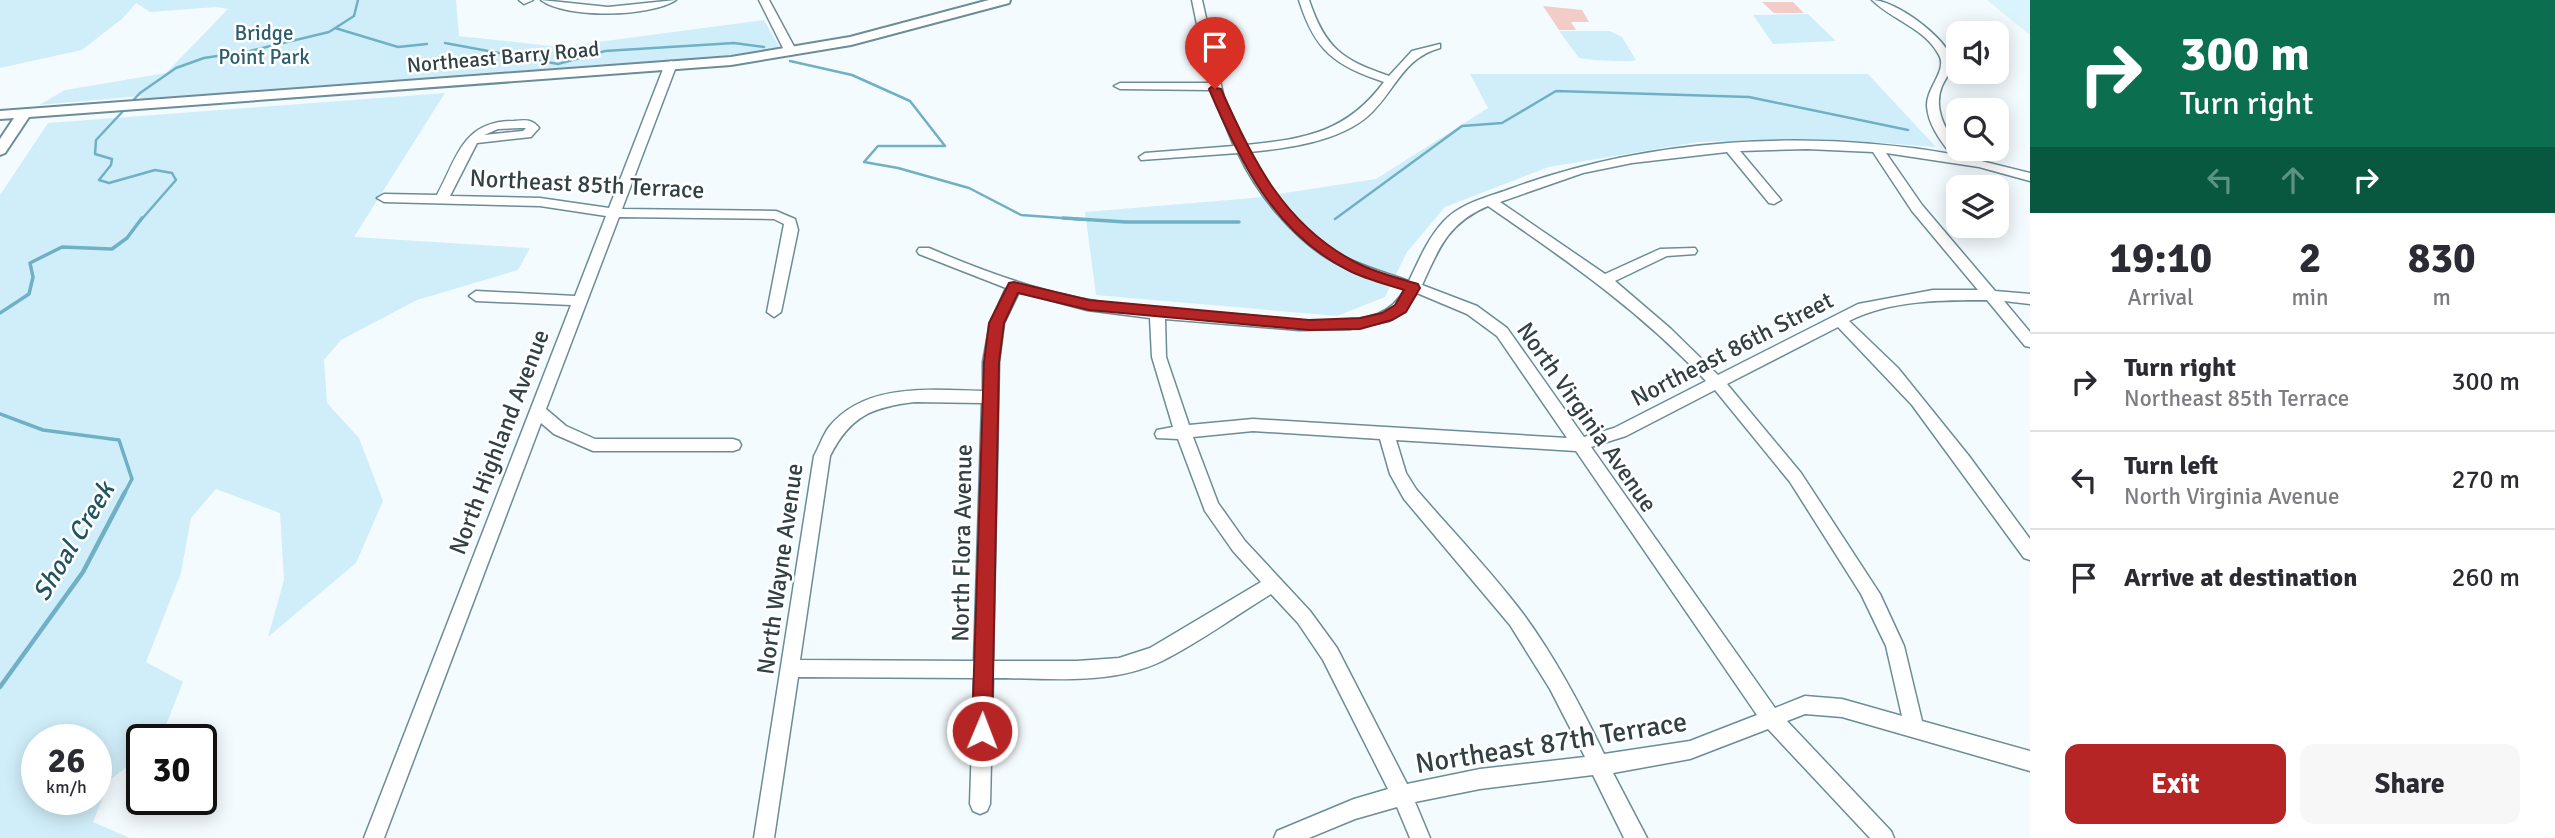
<!DOCTYPE html>
<html lang="en">
<head>
<meta charset="utf-8">
<style>
	:root { --surface:#fff; --page:#f7f7f7; --text:#2b2b33; --muted:#7c7c81; --line:#e1e1e2; --accent:#b52525 }
	body { margin:0; font-family:Signika,sans-serif; background:var(--page); color:var(--text); height:100vh; display:flex; flex-direction:column; font-size:26px; white-space:nowrap }
	* { box-sizing:border-box; margin:0 }
	p { font-size:23px; color:var(--muted) }
	.icon { flex:none; width:38px; height:38px; fill:none; stroke:currentColor; stroke-width:2; stroke-linecap:round; stroke-linejoin:round }
	.map { position:relative; flex:1; overflow:hidden }
	.drawer { display:flex; flex-direction:column; background:var(--surface); width:525px }
	.drawer>* { flex:none }
	.banner { background:#0b6e4f; color:#fff; overflow:hidden }
	.buttons { position:absolute; left:1946px; top:21px; display:grid; gap:14px }
	.buttons a { display:grid; place-items:center; width:63px; height:63px; border-radius:14px; background:var(--surface); box-shadow:0 4px 18px #0003; font-size:35px }
	.speed { position:absolute; left:21px; top:724px; display:flex; gap:14px; font-size:35px; font-weight:700; text-align:center }
	.speed>* { display:grid; place-content:center; width:91px; height:91px; border-radius:50%; background:var(--surface); box-shadow:0 4px 18px #0003; line-height:1 }
	.speed small { font-size:18px; font-weight:400 }
	.speed .limit { border:4px solid #111; border-radius:10px; background:#fff; color:#111 }
	.pin { position:absolute; display:grid; place-items:center; width:60px; height:60px; color:#fff; margin:-72px -30px; border-radius:50% 50% 50% 0; rotate:-45deg; box-shadow:0 0 7px #0007 }
	.pin .icon { rotate:45deg }
	.me { position:absolute; width:77px; margin:-38px; rotate:1deg; stroke-linejoin:round; filter:drop-shadow(0 0 5px #0008) }
	.turn { display:flex; align-items:center; gap:24px; height:147px; padding:0 35px; font-size:32px }
	.turn .icon { width:91px; height:91px; stroke-width:2.5 }
	.turn b { display:block; font-size:49px; line-height:60px }
	.lanes { display:flex; align-items:center; height:66px; padding:0 35px; background:#0003; justify-content:center; gap:35px; direction:ltr }
	.lanes .off { opacity:.35 }
	.eta { display:flex; justify-content:space-evenly; align-items:center; height:119px; text-align:center }
	.eta b { font-size:42px; font-weight:700; line-height:49px }
	.cta { display:flex; gap:14px; margin-top:auto; padding:14px 35px }
	.cta a { flex:1; height:80px; border-radius:14px; background:var(--accent); color:#fff; font-size:28px; font-weight:700; line-height:80px; text-align:center }
	.cta a+a { background:var(--page); color:var(--text) }
	ul { padding:0; list-style:none }
	li { display:flex; align-items:center; gap:21px; height:98px; padding:0 35px; border-top:2px solid var(--line) }
	li div { flex:1 }
	li b { display:block; font-size:26px }
	li em { font-style:normal }
	main { display:flex; flex:1; min-height:0 }
	.map>svg:first-child { display:block }
	.built { fill:#d9f4fd }
	.green { fill:#d0eef9; fill-rule:evenodd }
	.lines { fill:none; stroke-linecap:round; stroke-linejoin:round }
	.stream-far2 { stroke:#70b0c5; stroke-width:2.5 }
	.stream-far1 { stroke:#70b0c5; stroke-width:3.5 }
	.stream { stroke:#70b0c5; stroke-width:4.5 }
	.building { fill:#f4ccc7 }
	.minor-casing { stroke:#6b8c98; stroke-width:3 }
	.major-casing { stroke:#6b8c98; stroke-width:4 }
	.minor { fill:#fff; fill-rule:evenodd }
	.major { fill:#fff; fill-rule:evenodd }
	.route { fill:#b52525; stroke:#761818; stroke-width:2 }
	.labels { text-anchor:middle; stroke-width:5; stroke-linejoin:round; paint-order:stroke }
	.far-park-label { font-size:21px; fill:#2c5d6c; stroke:#fff }
	.far-street-label { font-size:21px; fill:#314044; stroke:#fff }
	.street-label { font-size:24px; fill:#314044; stroke:#fff }
	.water-label { font-size:26px; font-style:italic; fill:#225362; stroke:#fff }
	.near-street-label { font-size:28px; fill:#314044; stroke:#fff }
</style>
</head>
<body>
<main>
<div class="map">
<svg width="2030" height="838" viewBox="0 0 2030 838">
	<rect width="100%" height="100%" fill="#f4fbfe"/>
	<path class="built" d="M 1987,0 L 2030,0 L 2030,35 Z"/>
	<path class="green" d="M 0,0 L 456,0 L 459,36 L 560,47 L 764,20 L 780,48 L 737,55 L 139,100 L 142,96 L 39,105 L 65,90 L 166,73 L 228,9 L 217,7 L 150,12 L 136,3 L 123,18 L 82,50 L 0,68 Z
		M 1808,14 L 1836,41 L 1773,44 L 1753,15 Z
		M 1559,31 L 1610,31 L 1622,37 L 1636,60 C 1629,63 1588,60 1579,58 Z
		M 1470,74 L 1868,74 L 1936,147 L 1828,139 L 1698,142 L 1549,167 L 1445,207 L 1407,252 L 1385,297 L 1337,316 L 1096,295 L 1085,212 L 1253,198 L 1376,179 L 1488,108 Z
		M 445,93 L 354,237 L 530,248 L 518,270 L 417,300 L 341,340 L 324,360 L 327,403 L 359,438 L 383,501 L 356,563 L 268,637 L 284,580 L 280,513 L 216,489 L 191,518 L 181,573 L 146,662 L 183,682 L 160,740 L 142,740 L 142,755 L 110,780 L 93,822 L 130,838 L 0,838 L 0,195 L 48,123 ZM 37,740 L 96,740 L 96,800 L 37,800 Z"/>
	<g class="lines">
		<path class="stream-far2" d="M 335,28 L 398,47 L 427,44
			M 445,43 L 558,64 L 605,51 L 734,43 L 764,47
			M 790,61 L 852,75 L 910,101 L 945,146 L 878,146 L 864,162 L 898,168 L 969,188 L 1021,215 L 1089,220
			M 1335,219 L 1462,126 L 1502,123 L 1556,91 L 1749,97 L 1908,130
			M 141,220 L 176,180 L 172,173 L 155,170 L 109,183 L 99,180 L 111,165 L 112,159 L 95,154 L 96,140 L 140,93 L 176,68 L 204,58 L 250,51 L 329,32 L 354,16 L 358,0"/>
		<path class="stream-far1" d="M 1063,218 L 1126,222 L 1239,222
			M 0,313 L 29,294 L 33,277 L 30,263 L 62,247 L 112,249 L 127,238 L 142,218
			M 0,414 L 43,430 L 119,440 L 132,479 L 124,494"/>
		<path class="stream" d="M 0,687 L 83,572 L 125,492"/>
	</g>
	<path class="building" d="M 1762,2 L 1793,2 L 1804,13 L 1774,13 Z
		M 1543,6 L 1582,10 L 1589,22 L 1571,22 L 1576,30 L 1559,30 Z"/>
	<g class="lines">
		<g class="minor-casing">
			<path id="minor" d="M 519,0 L 533,0 L 524,4 Z
				M 541,0 L 608,7 L 676,0 C 651,17 566,19 541,0 Z
				M 759,0 L 769,0 L 797,52 L 795,54 L 785,52 Z
				M 1192,0 L 1202,0 L 1224,98 L 1246,145 C 1306,139 1347,132 1384,82 C 1334,65 1315,51 1299,0 L 1309,0 C 1325,48 1342,60 1389,76 L 1412,51 L 1440,44 L 1440,48 C 1402,58 1395,92 1368,116 C 1338,142 1288,148 1250,152 C 1268,191 1305,235 1343,256 C 1364,267 1387,273 1409,281 C 1419,260 1428,238 1444,221 C 1461,203 1488,197 1510,189 C 1647,138 1807,129 1951,154 C 1940,140 1928,124 1927,106 C 1926,88 1948,70 1939,55 C 1925,28 1892,20 1872,0 C 1895,0 1946,37 1953,61 C 1952,71 1946,77 1942,86 C 1931,113 1951,137 1965,157 L 2030,173 L 2030,181 L 1979,167 L 1886,153 L 1922,205 L 1995,291 L 2030,294 L 2030,304 L 2004,301 L 2030,332 L 2030,347 L 2025,346 L 1987,300 C 1941,300 1891,300 1849,321 L 1898,368 L 1969,456 L 2030,539 L 2030,560 L 2024,558 L 1912,405 L 1838,327 L 1727,384 L 1801,473 L 1880,594 L 1904,646 L 1922,721 L 2030,751 L 2030,771 L 1842,717 L 1805,714 L 1787,721 L 1891,831 L 1894,838 L 1870,838 L 1768,729 L 1690,759 L 1613,773 L 1647,838 L 1624,838 L 1593,775 L 1480,789 L 1415,802 L 1430,838 L 1410,838 L 1397,807 L 1355,819 L 1309,838 L 1274,838 L 1277,831 L 1354,799 L 1388,789 L 1323,660 L 1298,623 L 1271,594 C 1235,616 1200,642 1162,661 C 1111,686 1047,678 993,678 L 990,804 L 987,811 L 980,814 L 973,811 L 970,804 L 974,678 L 798,677 L 774,838 L 754,838 L 814,456 C 819,447 823,435 829,427 C 865,382 932,390 983,391 L 983,362 L 990,323 L 1006,288 L 919,254 L 917,251 L 919,248 L 929,248 C 973,267 1018,284 1065,295 C 1124,309 1185,310 1245,315 C 1287,318 1337,329 1378,314 C 1390,309 1399,300 1405,289 C 1381,281 1356,275 1334,262 C 1294,240 1257,194 1238,153 L 1141,160 L 1139,157 L 1145,153 L 1234,146 L 1211,90 L 1120,89 L 1114,86 L 1120,83 L 1209,83 ZM 1807,149 L 1873,152 L 1912,211 L 1978,290 L 1933,290 L 1858,304 L 1718,375 L 1671,329 L 1615,281 L 1667,256 L 1695,254 L 1697,251 L 1695,248 L 1660,249 L 1605,274 L 1500,202 L 1583,173 L 1632,163 L 1727,152 L 1769,203 L 1774,204 L 1781,200 L 1740,151 ZM 1488,206 C 1569,262 1638,309 1706,381 L 1614,428 L 1584,437 L 1507,328 L 1477,306 L 1422,285 C 1439,248 1448,223 1488,206 ZM 1019,292 L 1087,310 L 1150,318 L 1152,357 L 1173,427 L 1157,430 L 1155,434 L 1157,438 L 1178,439 L 1205,511 L 1233,551 L 1261,582 L 1150,648 L 1119,658 L 1077,661 L 993,661 L 999,362 L 1004,323 ZM 1417,293 L 1467,314 L 1497,336 L 1567,438 L 1253,419 L 1189,425 L 1166,357 L 1165,319 L 1299,330 L 1350,329 L 1389,321 L 1402,313 ZM 1715,390 L 1790,482 L 1861,594 L 1886,646 L 1902,716 L 1842,699 L 1805,696 L 1775,708 L 1591,447 L 1626,436 ZM 915,402 L 982,403 L 974,661 L 800,660 L 830,456 C 850,416 872,407 915,402 ZM 1253,431 L 1380,439 L 1390,474 L 1404,499 L 1510,625 L 1550,689 L 1585,757 L 1480,769 L 1407,784 L 1337,648 L 1310,611 L 1245,541 L 1218,503 L 1193,437 ZM 1396,440 L 1576,451 L 1757,715 L 1690,741 L 1604,754 C 1581,706 1556,659 1524,615 C 1491,571 1452,531 1416,489 L 1406,473 Z
				M 671,61 L 677,64 L 622,209 L 776,211 L 795,219 L 798,230 L 781,312 L 774,317 L 767,312 L 784,224 L 774,219 L 619,217 L 546,409 L 566,426 L 595,439 L 733,439 L 739,441 L 741,445 L 739,449 L 733,451 L 593,451 L 554,434 L 541,423 L 384,838 L 364,838 L 571,305 L 476,301 L 469,296 L 476,291 L 575,296 L 606,216 L 540,206 L 384,202 L 377,198 L 384,194 L 437,195 C 458,156 463,121 514,121 C 525,120 532,119 539,128 L 531,137 L 477,143 L 450,196 L 540,198 L 609,208 L 665,64 ZM 521,128 L 526,128 L 523,131 L 484,135 L 498,129 Z"/>
		</g>
		<g class="major-casing">
			<path id="major" d="M 989,0 L 1010,0 L 1009,3 L 851,45 L 731,65 L 29,117 L 5,153 L 0,155 L 0,139 L 14,118 L 0,119 L 0,111 L 731,57 L 850,37 Z"/>
		</g>
		<use href="#minor" class="minor"/>
		<use href="#major" class="major"/>
	</g>
	<path class="route" d="M 1211,87 L 1221,89 C 1252,160 1285,226 1357,263 C 1376,273 1398,278 1418,284 L 1420,288 L 1406,312 L 1392,320 L 1360,329 L 1309,330 L 1089,310 L 1018,293 L 1004,323 L 999,362 L 992,731 L 989,737 L 982,740 L 975,737 L 972,731 L 984,362 L 989,323 L 1009,283 L 1014,282 L 1089,300 L 1309,320 L 1360,318 L 1382,313 L 1395,305 L 1404,290 C 1386,284 1365,279 1348,270 C 1275,234 1239,160 1209,89 Z"/>
	<g class="labels">
		<g class="far-park-label">
			<text x="264" y="40">Bridge<tspan x="264" dy="24">Point Park</tspan></text>
		</g>
		<g class="far-street-label">
			<text transform="translate(503 57) rotate(-5)" y="7">Northeast Barry Road</text>
		</g>
		<g class="street-label">
			<text transform="translate(587 184) rotate(3)" y="8">Northeast 85th Terrace</text>
			<text transform="translate(1732 349) rotate(-27)" y="8">Northeast 86th Street</text>
			<text transform="translate(1587 417) rotate(55)" y="8">North Virginia Avenue</text>
			<text transform="translate(499 442) rotate(-69)" y="8">North Highland Avenue</text>
			<text transform="translate(962 543) rotate(-89)" y="8">North Flora Avenue</text>
			<text transform="translate(780 569) rotate(-82)" y="8">North Wayne Avenue</text>
		</g>
		<g class="water-label">
			<text transform="translate(73 541) rotate(-59)" y="9">Shoal Creek</text>
		</g>
		<g class="near-street-label">
			<text transform="translate(1551 742) rotate(-9)" y="10">Northeast 87th Terrace</text>
		</g>
	</g>
</svg>
<div class="buttons">
<a><svg class="icon" aria-label="sound" viewBox="0 0 24 24"><path d="M4 9h4l5-4v14l-5-4H4zM17 9q2 3 0 6"/></svg></a>
<a><svg class="icon" aria-label="search" viewBox="0 0 24 24"><circle cx="10" cy="10" r="6"/><path d="M15 15l6 6"/></svg></a>
<a><svg class="icon" aria-label="layers" viewBox="0 0 24 24"><path d="M12 4l9 5-9 5-9-5zM3 14l9 5 9-5"/></svg></a>
</div>
<div class="speed"><div>26<small>km/h</small></div><div class="limit">30</div></div>
<div class="pin" style="left:1215px;top:89px;background:#d93025"><svg class="icon" aria-label="arrive" viewBox="0 0 24 24"><path d="M6 21V4h12l-3 4 3 4H6"/></svg></div>
<svg class="me" style="left:982px;top:731px" viewBox="-20 -20 40 40"><circle r="17" fill="#b52525" stroke="#fff" stroke-width="3"/><path d="M0-11L8 9 0 5-8 9z" fill="#fff"/></svg>
</div>
<section class="drawer">
<div class="banner">
<div class="turn"><svg class="icon" aria-label="right" viewBox="0 0 24 24"><path d="M7 20v-9h11M14 6l5 5-5 5"/></svg><div><b>300 m</b>Turn right</div></div>
<div class="lanes"><svg class="icon off" aria-label="left" viewBox="0 0 24 24"><path d="M17 20v-9H6M10 6l-5 5 5 5"/></svg><svg class="icon off" aria-label="ahead" viewBox="0 0 24 24"><path d="M12 20V5M6 11l6-6 6 6"/></svg><svg class="icon" aria-label="right" viewBox="0 0 24 24"><path d="M7 20v-9h11M14 6l5 5-5 5"/></svg></div>
</div>
<div class="eta">
<div><b>19:10</b><p>Arrival</p></div>
<div><b>2</b><p>min</p></div>
<div><b>830</b><p>m</p></div>
</div>
<ul>
<li><svg class="icon" aria-label="right" viewBox="0 0 24 24"><path d="M7 20v-9h11M14 6l5 5-5 5"/></svg><div><b>Turn right</b><p>Northeast 85th Terrace</p></div><em>300 m</em></li>
<li><svg class="icon" aria-label="left" viewBox="0 0 24 24"><path d="M17 20v-9H6M10 6l-5 5 5 5"/></svg><div><b>Turn left</b><p>North Virginia Avenue</p></div><em>270 m</em></li>
<li><svg class="icon" aria-label="arrive" viewBox="0 0 24 24"><path d="M6 21V4h12l-3 4 3 4H6"/></svg><div><b>Arrive at destination</b></div><em>260 m</em></li>
</ul>
<div class="cta"><a>Exit</a><a>Share</a></div>
</section>
</main>
</body>
</html>
